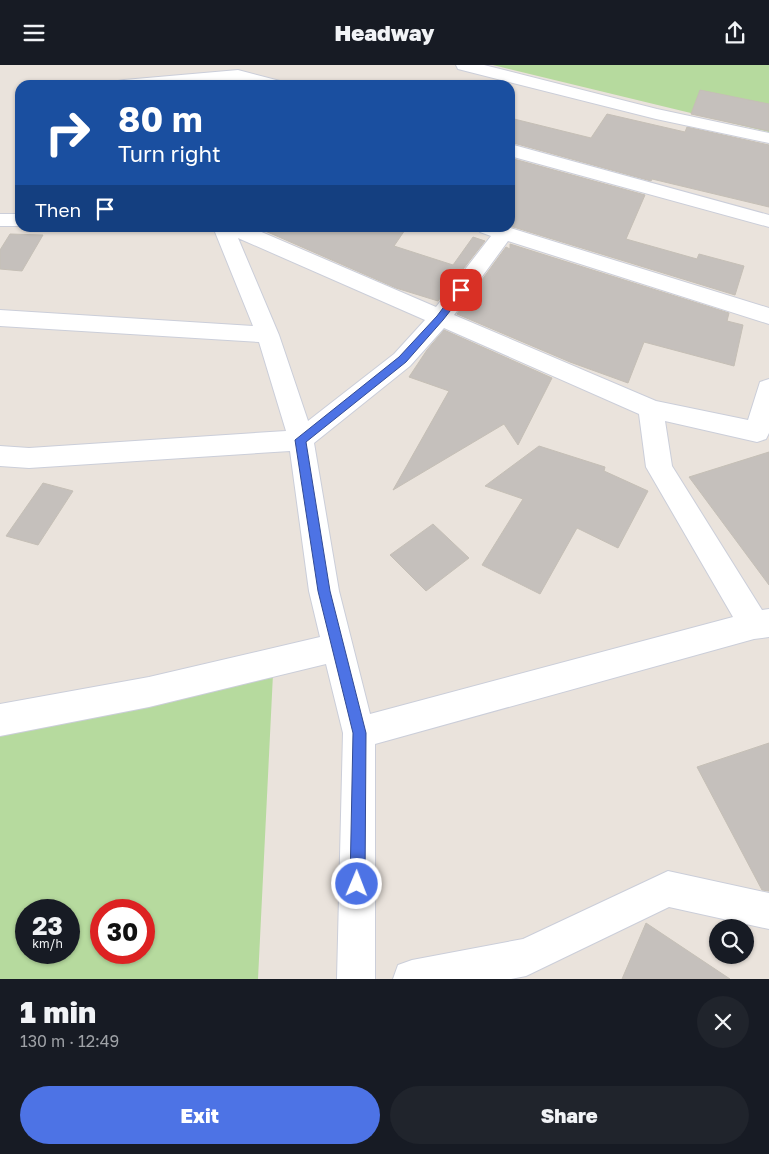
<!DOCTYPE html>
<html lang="en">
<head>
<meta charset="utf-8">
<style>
	:root { --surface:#171b24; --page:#20242c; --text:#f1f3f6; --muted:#9ea1a6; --accent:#4d73e5 }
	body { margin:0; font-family:"Golos Text",sans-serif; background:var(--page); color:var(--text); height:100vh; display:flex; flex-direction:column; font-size:19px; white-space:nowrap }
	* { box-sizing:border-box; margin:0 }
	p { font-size:16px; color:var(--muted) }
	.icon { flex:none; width:28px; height:28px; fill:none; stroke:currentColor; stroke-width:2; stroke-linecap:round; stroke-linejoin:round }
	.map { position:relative; height:914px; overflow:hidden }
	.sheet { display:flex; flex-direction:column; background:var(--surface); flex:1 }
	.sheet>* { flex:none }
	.hud { position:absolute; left:15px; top:15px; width:500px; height:152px; border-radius:15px; box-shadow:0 1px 4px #0004; background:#1a4fa0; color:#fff; overflow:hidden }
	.buttons { position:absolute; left:709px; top:854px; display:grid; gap:10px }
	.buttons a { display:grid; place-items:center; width:45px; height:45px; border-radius:50%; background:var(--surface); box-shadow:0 1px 4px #0004; font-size:25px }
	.speed { position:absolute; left:15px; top:834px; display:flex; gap:10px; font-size:25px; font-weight:700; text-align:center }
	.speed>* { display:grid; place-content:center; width:65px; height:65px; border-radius:50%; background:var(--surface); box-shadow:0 1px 4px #0004; line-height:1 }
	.speed small { font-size:12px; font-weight:400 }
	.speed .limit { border:8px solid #d22; background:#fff; color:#111 }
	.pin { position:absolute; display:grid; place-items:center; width:42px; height:42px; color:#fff; margin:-21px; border-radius:10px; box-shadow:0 2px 8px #0006 }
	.me { position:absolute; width:55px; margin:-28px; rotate:1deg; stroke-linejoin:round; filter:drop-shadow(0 0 4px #0008) }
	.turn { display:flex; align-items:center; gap:18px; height:105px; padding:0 20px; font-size:22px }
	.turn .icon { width:65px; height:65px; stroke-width:2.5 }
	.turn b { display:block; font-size:35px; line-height:42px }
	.then { display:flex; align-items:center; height:48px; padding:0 20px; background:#0003; gap:10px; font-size:19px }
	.round { display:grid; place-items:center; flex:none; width:52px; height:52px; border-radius:26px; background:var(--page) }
	.summary { display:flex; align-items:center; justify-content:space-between; height:85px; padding:0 20px }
	h1 { font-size:30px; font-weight:800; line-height:38px }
	.action { display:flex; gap:10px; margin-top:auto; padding:10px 20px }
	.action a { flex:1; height:58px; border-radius:30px; background:var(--accent); color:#fff; font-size:20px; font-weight:800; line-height:58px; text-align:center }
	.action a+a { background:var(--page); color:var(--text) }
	header { display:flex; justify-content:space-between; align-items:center; height:65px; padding:0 20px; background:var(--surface); font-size:22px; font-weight:800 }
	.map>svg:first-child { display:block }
	.green { fill:#b6da9e; fill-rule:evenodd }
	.building { fill:#c5c0bc; stroke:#c5bfb6 }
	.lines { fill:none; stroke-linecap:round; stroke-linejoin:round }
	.minor-casing { stroke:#cbced9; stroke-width:2 }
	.minor { fill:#fff; fill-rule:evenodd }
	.route { fill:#4d73e5; stroke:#324b95 }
</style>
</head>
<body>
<header><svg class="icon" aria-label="menu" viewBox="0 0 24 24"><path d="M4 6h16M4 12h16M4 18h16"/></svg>Headway<svg class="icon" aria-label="share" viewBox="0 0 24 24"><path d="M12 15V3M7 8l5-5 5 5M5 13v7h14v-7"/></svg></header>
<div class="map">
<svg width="769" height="914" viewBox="0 0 769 914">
	<rect width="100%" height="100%" fill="#eae3dc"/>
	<path class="green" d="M 493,0 L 769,0 L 769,67 Z
		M 273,609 L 258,914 L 0,914 L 0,670 ZM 26,845 L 69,845 L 69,888 L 26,888 ZM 101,845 L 144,845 L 144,888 L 101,888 Z"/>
	<path class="building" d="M 700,25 L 769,39 L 769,66 L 691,49 Z
		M 607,49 L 685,67 L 687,62 L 769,80 L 769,142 L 652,114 L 651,116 L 510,77 L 510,53 L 591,73 Z
		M 510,93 L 645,130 L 626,174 L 697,194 L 699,189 L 744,201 L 735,230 L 510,161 Z
		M 256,162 L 407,162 L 394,181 L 453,200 L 473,172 L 485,176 L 438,236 L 396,223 Z
		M 10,169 L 43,170 L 22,206 L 0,204 L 0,185 Z
		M 510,179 L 729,248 L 727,256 L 743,260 L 734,301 L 644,277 L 628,318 L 570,297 L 457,249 L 506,182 L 510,184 Z
		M 444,265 L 552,313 L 518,380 L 504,359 L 393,425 L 449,326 L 409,312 L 427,285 Z
		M 539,381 L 605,402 L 604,406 L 648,426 L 618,483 L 577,463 L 540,529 L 482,500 L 523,434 L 485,421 Z
		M 769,387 L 769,520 L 689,412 Z
		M 43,418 L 73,426 L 38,480 L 6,471 Z
		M 433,459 L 469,493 L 426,526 L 390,490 Z
		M 769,678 L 769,826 L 762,825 L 697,702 Z
		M 646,858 L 730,914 L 622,914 Z"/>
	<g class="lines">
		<g class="minor-casing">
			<path id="minor" d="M 456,0 L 484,0 L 657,44 L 769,68 L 769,78 L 656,54 L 458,4 Z
				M 238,5 L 280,16 L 282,20 L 255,20 L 237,15 L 182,20 L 116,20 L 118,16 L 124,15 Z
				M 510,79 L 769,150 L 769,162 L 510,91 Z
				M 0,149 L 20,149 L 20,161 L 0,161 Z
				M 213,162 L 250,162 L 436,242 L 491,171 L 480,167 L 477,162 L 507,162 L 769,243 L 769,259 L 508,176 L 454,250 L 656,336 L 748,355 L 760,317 L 769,314 L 769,368 L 766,374 L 757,377 L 665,356 L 672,401 L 762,545 L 769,544 L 769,572 L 754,574 L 375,679 L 375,914 L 337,914 L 343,668 L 326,599 L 149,642 L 0,671 L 0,639 L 149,612 L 320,572 L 309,526 L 290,386 L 29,403 L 0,401 L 0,381 L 29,383 L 286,366 L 259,277 L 0,261 L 0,245 L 253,261 ZM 238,173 L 425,255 L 394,289 L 308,356 L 279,270 ZM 444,263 L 639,349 L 646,402 L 733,552 L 370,649 L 339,526 L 314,378 L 410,301 Z
				M 668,806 L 769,828 L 769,864 L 669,842 L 526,911 L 511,914 L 393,914 L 398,900 L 412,895 L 523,874 Z"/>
		</g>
		<use href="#minor" class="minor"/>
	</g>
	<path class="route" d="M 461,222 L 465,223 L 465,227 L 443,255 L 406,297 L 306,377 L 330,526 L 366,668 L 365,819 L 363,825 L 357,827 L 352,825 L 350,819 L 353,668 L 318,526 L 295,375 L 399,292 L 437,251 L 458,223 Z"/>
</svg>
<div class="buttons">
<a><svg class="icon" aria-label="search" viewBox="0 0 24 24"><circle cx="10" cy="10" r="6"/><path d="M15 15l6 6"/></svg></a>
</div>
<div class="speed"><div>23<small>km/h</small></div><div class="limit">30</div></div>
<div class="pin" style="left:461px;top:225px;background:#d93025"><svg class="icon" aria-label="arrive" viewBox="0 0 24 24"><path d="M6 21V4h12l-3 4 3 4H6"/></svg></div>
<svg class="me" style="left:357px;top:819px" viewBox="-20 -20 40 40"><circle r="17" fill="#4d73e5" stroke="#fff" stroke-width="3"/><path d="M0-11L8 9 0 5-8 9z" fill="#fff"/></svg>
<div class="hud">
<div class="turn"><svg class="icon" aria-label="right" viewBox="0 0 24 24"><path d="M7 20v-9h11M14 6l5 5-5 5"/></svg><div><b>80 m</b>Turn right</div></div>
<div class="then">Then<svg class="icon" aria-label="arrive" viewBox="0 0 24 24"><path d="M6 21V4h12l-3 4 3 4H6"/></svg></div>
</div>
</div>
<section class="sheet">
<div class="summary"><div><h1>1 min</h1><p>130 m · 12:49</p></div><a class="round"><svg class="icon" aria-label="close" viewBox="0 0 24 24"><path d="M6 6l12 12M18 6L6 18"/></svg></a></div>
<div class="action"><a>Exit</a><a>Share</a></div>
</section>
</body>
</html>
